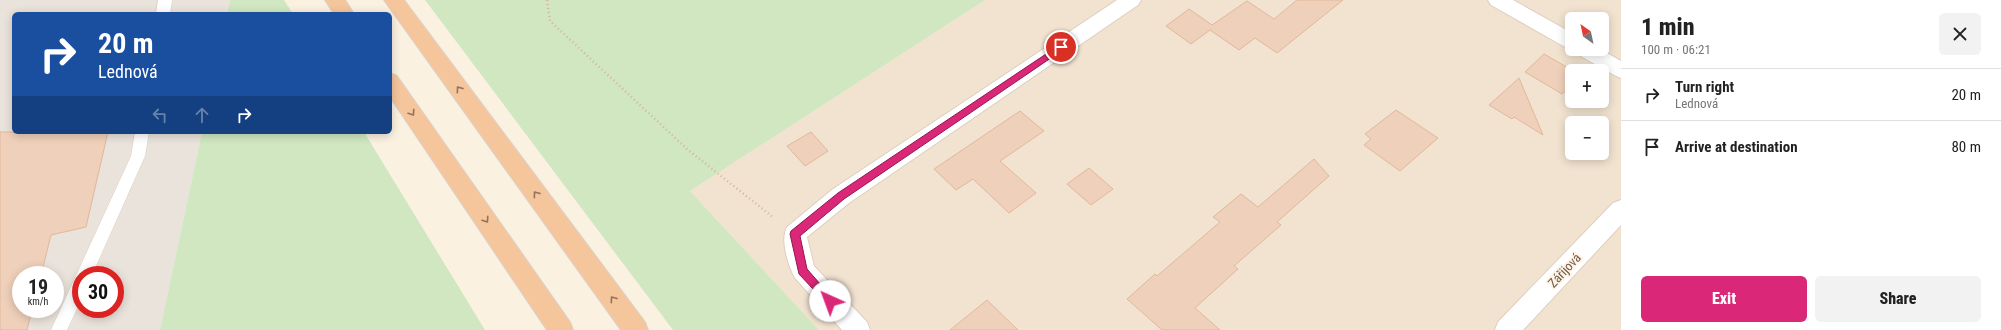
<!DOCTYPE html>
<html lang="en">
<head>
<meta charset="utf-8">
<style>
	:root { --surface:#fff; --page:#f2f2f2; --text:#222; --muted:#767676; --line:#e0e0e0; --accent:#db2777 }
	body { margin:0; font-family:"Roboto Condensed",sans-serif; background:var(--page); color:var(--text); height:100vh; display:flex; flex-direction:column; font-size:15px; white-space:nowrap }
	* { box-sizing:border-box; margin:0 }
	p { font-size:13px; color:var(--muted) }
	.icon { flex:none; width:22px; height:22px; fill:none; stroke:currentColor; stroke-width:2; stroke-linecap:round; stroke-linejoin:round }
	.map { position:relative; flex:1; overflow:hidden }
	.details { display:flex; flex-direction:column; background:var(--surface); width:380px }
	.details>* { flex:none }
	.hud { position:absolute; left:12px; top:12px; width:380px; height:122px; border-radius:6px; box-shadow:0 2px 10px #0003; background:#1a4fa0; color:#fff; overflow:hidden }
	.needle { width:26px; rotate:327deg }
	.tools { position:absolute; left:1565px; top:12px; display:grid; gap:8px }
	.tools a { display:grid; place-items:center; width:44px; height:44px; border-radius:6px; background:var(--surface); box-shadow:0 2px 10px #0003; font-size:20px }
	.speed { position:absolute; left:12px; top:266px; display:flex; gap:8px; font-size:20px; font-weight:700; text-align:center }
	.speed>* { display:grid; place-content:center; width:52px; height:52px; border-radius:50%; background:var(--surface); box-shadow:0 2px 10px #0003; line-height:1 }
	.speed small { font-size:10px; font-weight:400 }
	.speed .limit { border:6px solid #d22; background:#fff; color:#111 }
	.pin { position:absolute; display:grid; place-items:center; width:34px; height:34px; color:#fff; margin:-17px; border:2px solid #fff; border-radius:50%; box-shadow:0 1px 4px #0007 }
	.me { position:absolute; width:44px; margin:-22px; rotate:317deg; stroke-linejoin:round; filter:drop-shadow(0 0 3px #0008) }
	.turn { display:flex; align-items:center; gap:14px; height:84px; padding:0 20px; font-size:18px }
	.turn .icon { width:52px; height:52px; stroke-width:2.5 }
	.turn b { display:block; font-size:28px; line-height:34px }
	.lanes { display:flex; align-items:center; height:38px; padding:0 20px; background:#0003; justify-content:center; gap:20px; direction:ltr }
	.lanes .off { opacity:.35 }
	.round { display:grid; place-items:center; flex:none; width:42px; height:42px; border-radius:6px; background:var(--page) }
	.overview { display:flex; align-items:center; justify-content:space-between; height:68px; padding:0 20px }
	h1 { font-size:24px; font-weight:800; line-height:30px }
	.cta { display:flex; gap:8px; margin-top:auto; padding:8px 20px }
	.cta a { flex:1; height:46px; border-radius:6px; background:var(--accent); color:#fff; font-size:16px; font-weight:800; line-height:46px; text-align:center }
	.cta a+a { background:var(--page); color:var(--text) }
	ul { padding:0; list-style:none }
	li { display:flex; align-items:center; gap:12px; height:52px; padding:0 20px; border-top:1px solid var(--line) }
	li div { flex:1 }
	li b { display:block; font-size:15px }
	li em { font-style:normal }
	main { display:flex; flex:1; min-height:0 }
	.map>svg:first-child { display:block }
	.residential { fill:#f2e3d0; fill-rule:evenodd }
	.industrial { fill:#eae3dc; fill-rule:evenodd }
	.green { fill:#d0e7c1 }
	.building { fill:#efd0ba; stroke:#e1b79c }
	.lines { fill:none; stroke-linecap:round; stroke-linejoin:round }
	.service-casing { stroke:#decebe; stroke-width:1 }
	.minor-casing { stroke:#decebe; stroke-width:2 }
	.trunk-casing { stroke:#dad4d0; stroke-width:2 }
	.path { stroke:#d3b49e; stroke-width:2.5; stroke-dasharray:1 3; stroke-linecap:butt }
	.service { fill:#fff; fill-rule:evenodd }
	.minor { fill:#fff; fill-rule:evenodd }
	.trunk { fill:#f5c59c; fill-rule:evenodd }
	.oneway { stroke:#92735e }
	.route { fill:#db2777; stroke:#8e194d }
	.labels { text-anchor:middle; stroke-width:4; stroke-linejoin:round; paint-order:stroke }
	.street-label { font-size:13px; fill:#71584a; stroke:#fef5e7 }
</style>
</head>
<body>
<main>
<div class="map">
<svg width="1621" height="330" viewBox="0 0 1621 330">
	<rect width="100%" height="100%" fill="#fbf1e1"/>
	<path class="residential" d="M 985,0 L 1621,0 L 1621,330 L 819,330 L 690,191 ZM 1572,19 L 1602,19 L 1602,49 L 1572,49 ZM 1572,71 L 1602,71 L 1602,101 L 1572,101 ZM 1572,123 L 1602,123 L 1602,153 L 1572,153 Z"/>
	<path class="industrial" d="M 0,0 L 230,0 L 227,14 L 14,14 L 14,132 L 202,132 L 160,330 L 0,330 ZM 21,275 L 55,275 L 55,309 L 21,309 ZM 81,275 L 115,275 L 115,309 L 81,309 Z"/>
	<path class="green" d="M 230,0 L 284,0 L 293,14 L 227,14 Z
		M 425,0 L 985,0 L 690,191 L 819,330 L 673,330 Z
		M 202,132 L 364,132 L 485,330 L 160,330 Z"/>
	<path class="building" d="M 1297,0 L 1343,0 L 1277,53 L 1255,38 L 1239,50 L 1210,30 L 1191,44 L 1166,26 L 1189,9 L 1212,25 L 1247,1 L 1274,19 Z
		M 1544,54 L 1572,70 L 1572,85 L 1562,94 L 1525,72 Z
		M 1519,78 L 1543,135 L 1514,117 L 1512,119 L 1489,105 Z
		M 1396,110 L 1438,138 L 1400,171 L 1364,145 L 1371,139 L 1365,134 Z
		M 1020,111 L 1044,131 L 1000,161 L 1036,193 L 1009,213 L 973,179 L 956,190 L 934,169 Z
		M 0,132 L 108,132 L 86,227 L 51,235 L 41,275 L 21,275 L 21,309 L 32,309 L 27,330 L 0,330 Z
		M 811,132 L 828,151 L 805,166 L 787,146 Z
		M 1314,159 L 1329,176 L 1277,222 L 1281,225 L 1234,266 L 1238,269 L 1195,308 L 1220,330 L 1162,330 L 1127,299 L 1155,274 L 1157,276 L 1220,222 L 1213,217 L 1241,194 L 1258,207 Z
		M 1089,168 L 1113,189 L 1091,205 L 1067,184 Z
		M 987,300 L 1018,330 L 950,330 Z"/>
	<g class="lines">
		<g class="service-casing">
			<path id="service" d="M 158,0 L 172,0 L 170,14 L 156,14 Z
				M 135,132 L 149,132 L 145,156 L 92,275 L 81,275 L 81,300 L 67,330 L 51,330 L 131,156 Z"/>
		</g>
		<g class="minor-casing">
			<path id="minor" d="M 1117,0 L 1141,0 L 1138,5 L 849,203 L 807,237 L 814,266 L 867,322 L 870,330 L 842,330 L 795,278 C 788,265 780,240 787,227 L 833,189 Z
				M 1488,0 L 1513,0 L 1572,33 L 1573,49 L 1565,47 L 1491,5 Z
				M 1574,49 L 1600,49 L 1621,61 L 1621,78 L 1614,75 L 1577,54 Z
				M 1621,200 L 1621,225 L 1523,330 L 1495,330 L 1498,322 L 1613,203 Z"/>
		</g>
		<g class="trunk-casing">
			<path id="trunk" d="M 325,0 L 345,0 L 354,14 L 334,14 Z
				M 384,0 L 404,0 L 645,322 L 648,330 L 621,330 Z
				M 390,73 L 397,76 L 570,322 L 573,330 L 547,330 L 390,97 Z"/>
		</g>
		<path class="path" d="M 547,0 L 550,21 L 687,149 L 774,218"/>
		<use href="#service" class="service"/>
		<use href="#minor" class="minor"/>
		<use href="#trunk" class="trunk"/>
	</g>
	<defs><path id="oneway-chevron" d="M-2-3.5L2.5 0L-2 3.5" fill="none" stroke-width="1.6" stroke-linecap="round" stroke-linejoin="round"/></defs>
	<g class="oneway">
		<use href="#oneway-chevron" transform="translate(459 89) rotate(-126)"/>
		<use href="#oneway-chevron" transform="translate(412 113) rotate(56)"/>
		<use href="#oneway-chevron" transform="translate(536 194) rotate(-126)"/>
		<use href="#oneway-chevron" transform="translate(486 220) rotate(56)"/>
		<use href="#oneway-chevron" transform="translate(613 299) rotate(-126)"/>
	</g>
	<path class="route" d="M 1061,44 L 1065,47 L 1064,49 L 844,199 L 800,236 L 807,269 L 835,301 L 830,305 L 827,304 L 799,274 L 790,234 L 791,231 L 838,193 Z"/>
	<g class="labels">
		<g class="street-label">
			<text transform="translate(1564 270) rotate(-47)" y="5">Zářijová</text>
		</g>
	</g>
</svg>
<div class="tools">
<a><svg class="needle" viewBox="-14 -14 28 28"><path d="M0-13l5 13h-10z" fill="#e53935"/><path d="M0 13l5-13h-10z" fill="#767676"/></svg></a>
<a>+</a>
<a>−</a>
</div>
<div class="speed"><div>19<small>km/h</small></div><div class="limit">30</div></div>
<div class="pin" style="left:1061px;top:47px;background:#d93025"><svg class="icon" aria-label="arrive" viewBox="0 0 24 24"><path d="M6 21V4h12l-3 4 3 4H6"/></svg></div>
<svg class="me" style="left:830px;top:301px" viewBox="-20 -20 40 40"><circle r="19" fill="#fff"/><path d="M0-13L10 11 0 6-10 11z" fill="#db2777"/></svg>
<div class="hud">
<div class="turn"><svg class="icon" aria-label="right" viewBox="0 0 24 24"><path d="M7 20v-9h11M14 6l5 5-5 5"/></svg><div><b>20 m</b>Lednová</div></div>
<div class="lanes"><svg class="icon off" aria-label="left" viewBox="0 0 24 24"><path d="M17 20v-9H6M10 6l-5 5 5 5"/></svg><svg class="icon off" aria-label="ahead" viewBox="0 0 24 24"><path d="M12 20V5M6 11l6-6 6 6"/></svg><svg class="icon" aria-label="right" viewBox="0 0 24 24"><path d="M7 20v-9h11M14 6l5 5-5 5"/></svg></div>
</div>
</div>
<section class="details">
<div class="overview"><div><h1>1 min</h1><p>100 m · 06:21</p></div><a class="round"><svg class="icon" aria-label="close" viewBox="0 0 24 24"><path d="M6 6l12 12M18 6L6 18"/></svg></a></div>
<ul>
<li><svg class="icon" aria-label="right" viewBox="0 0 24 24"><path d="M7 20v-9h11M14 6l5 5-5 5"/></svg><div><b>Turn right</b><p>Lednová</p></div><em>20 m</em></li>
<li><svg class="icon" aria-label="arrive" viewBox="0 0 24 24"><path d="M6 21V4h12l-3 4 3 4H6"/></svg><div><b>Arrive at destination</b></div><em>80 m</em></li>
</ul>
<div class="cta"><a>Exit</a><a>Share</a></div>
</section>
</main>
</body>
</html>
